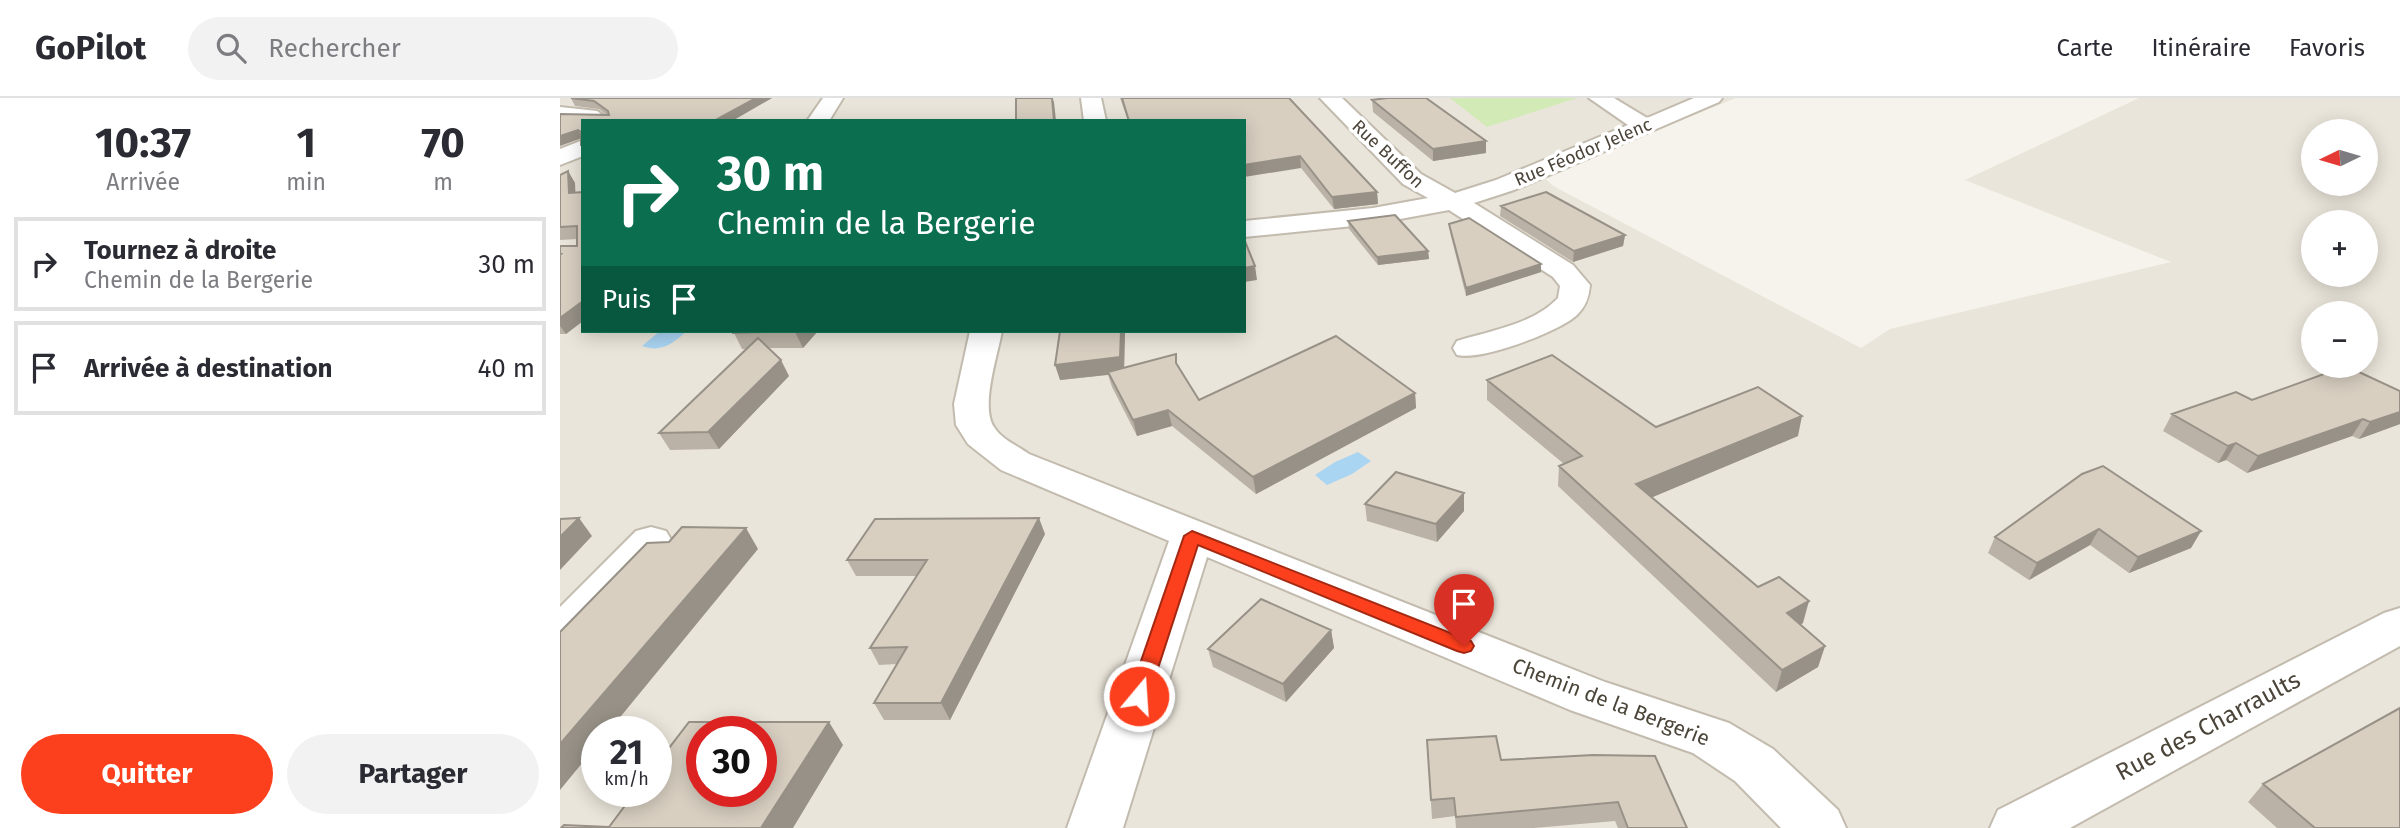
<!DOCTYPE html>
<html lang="fr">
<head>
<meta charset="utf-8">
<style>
	:root { --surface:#fff; --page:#f2f2f3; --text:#2b2b33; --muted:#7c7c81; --line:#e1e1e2; --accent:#fc3f1d }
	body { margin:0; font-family:"Fira Sans",sans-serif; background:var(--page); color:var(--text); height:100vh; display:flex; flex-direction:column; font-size:26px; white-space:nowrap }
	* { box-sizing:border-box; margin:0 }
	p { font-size:23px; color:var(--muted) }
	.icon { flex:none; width:38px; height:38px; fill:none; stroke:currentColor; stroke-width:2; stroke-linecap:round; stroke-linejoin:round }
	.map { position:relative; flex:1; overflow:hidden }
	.sheet { display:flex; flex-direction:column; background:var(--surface); width:560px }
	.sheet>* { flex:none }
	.hud { position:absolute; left:21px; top:21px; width:665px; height:214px; border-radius:0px; box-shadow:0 4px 18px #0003; background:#0b6e4f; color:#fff; overflow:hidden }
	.needle { width:46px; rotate:265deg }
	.buttons { position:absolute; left:1741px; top:21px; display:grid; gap:14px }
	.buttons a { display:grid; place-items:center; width:77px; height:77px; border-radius:50%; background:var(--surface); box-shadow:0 4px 18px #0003; font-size:35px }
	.speed { position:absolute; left:21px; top:618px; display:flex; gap:14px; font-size:35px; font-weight:700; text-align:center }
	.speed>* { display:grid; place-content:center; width:91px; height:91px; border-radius:50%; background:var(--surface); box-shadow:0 4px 18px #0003; line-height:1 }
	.speed small { font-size:18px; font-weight:400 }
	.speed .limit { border:10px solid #d22; background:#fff; color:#111 }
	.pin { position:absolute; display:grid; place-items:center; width:60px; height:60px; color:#fff; margin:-72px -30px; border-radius:50% 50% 50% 0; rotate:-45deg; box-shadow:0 0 7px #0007 }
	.pin .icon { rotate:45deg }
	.me { position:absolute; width:77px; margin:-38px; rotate:18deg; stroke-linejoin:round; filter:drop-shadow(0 0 5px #0008) }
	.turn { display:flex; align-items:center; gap:24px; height:147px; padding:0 21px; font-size:32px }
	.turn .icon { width:91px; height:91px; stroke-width:2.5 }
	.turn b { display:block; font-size:49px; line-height:60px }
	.then { display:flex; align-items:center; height:66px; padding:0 21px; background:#0003; gap:14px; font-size:26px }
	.eta { display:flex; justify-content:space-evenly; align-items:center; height:119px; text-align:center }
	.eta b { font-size:42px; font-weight:700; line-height:49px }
	.cta { display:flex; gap:14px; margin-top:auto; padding:14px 21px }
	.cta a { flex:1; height:80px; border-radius:42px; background:var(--accent); color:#fff; font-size:28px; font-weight:700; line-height:80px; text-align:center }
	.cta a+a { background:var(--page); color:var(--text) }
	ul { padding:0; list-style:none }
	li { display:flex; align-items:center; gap:21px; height:94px; margin:0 14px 10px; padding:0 7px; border:4px solid var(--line); border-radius:0px }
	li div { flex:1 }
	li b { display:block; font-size:26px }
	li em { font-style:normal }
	header { display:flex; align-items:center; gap:42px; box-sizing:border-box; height:98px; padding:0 35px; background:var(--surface); border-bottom:2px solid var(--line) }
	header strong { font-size:33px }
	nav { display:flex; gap:38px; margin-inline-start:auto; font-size:24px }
	.search { width:490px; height:63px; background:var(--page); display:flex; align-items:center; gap:18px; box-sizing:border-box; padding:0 24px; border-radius:38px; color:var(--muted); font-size:26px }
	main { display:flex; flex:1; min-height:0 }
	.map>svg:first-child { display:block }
	.residential { fill:#eae5da; fill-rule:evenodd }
	.green { fill:#d2eab5 }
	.water { fill:#a9d4f2 }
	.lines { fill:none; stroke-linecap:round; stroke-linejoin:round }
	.minor-casing { stroke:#c2bbae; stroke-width:4 }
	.minor { fill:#fff; fill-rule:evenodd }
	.wall { fill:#bab2a6 }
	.shaded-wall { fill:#979187 }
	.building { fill:#d8cfc1; stroke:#979187; stroke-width:2; fill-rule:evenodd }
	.route { fill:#fc3f1d; stroke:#a42913; stroke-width:2 }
	.labels { text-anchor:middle; stroke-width:7; stroke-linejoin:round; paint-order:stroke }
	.far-street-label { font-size:18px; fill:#4b4439; stroke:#fff }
	.street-label { font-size:21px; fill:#4b4439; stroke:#fff }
	.near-street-label { font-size:24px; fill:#4b4439; stroke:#fff }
</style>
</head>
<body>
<header>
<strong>GoPilot</strong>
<div class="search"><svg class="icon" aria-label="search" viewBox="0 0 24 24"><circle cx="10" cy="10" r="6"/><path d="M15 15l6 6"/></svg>Rechercher</div>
<nav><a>Carte</a><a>Itinéraire</a><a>Favoris</a></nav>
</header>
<main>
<section class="sheet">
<div class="eta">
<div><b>10:37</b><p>Arrivée</p></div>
<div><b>1</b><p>min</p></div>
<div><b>70</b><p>m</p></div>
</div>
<ul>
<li><svg class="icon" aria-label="right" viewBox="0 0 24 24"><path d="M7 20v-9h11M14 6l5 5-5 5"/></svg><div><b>Tournez à droite</b><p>Chemin de la Bergerie</p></div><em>30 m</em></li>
<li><svg class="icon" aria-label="arrive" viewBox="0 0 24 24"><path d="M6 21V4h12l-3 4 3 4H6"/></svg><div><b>Arrivée à destination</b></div><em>40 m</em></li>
</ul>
<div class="cta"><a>Quitter</a><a>Partager</a></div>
</section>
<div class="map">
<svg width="1840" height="730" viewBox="0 0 1840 730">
	<rect width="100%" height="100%" fill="#f6f3ec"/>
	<path class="residential" d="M 0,0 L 1176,0 L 983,79 L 995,89 L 1301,250 L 1330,231 L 1611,164 L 1405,82 L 1579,0 L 1840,0 L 1840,730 L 0,730 ZM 23,23 L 684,23 L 684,233 L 23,233 ZM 1754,33 L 1806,33 L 1806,86 L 1754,86 ZM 1754,124 L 1806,124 L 1806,177 L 1754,177 ZM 1754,215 L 1806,215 L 1806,268 L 1754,268 ZM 37,634 L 96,634 L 96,693 L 37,693 ZM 142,634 L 201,634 L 201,693 L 142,693 Z"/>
	<path class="green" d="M 890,0 L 1017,0 L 927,29 Z"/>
	<path class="water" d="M 100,233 L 127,233 C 112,246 101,255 82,248 Z
		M 798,354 L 811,363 L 792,376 L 767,387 L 755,377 L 775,364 Z"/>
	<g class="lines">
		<g class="minor-casing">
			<path id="minor" d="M 263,0 L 283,0 L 269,23 L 247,23 Z
				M 521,0 L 541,0 L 546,23 L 524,23 Z
				M 760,0 L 782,0 L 861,76 L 895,95 L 936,82 L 1068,27 L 1029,0 L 1054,0 L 1087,20 L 1134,0 L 1162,0 L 1159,4 L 954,92 L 914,105 L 1013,167 L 1030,187 C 1029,199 1026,208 1017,217 C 999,234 921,263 897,257 L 893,250 L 897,243 C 930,233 974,226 998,200 L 1000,188 L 993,179 L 889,112 L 813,126 L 684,139 L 684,123 L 813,110 L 868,100 L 843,86 Z
				M 0,9 L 37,13 L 51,23 L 0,21 Z
				M 23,42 L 23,58 L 0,67 L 0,51 Z
				M 410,233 L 442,233 C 438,256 420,309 434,329 C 441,341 458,348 469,356 L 1045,584 L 1169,625 L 1213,651 L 1278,712 L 1286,730 L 1221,730 L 1175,683 L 1133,655 L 1010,612 L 647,459 L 563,730 L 507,730 L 609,443 L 441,372 L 408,346 L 396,327 L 394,306 Z
				M 91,429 L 106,433 L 112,443 L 106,453 L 17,551 L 0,556 L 0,509 L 76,433 Z
				M 1840,510 L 1840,548 L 1510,730 L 1430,730 L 1438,712 L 1824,515 Z"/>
		</g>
		<use href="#minor" class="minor"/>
	</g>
	<path class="wall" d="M 11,0 L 212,0 L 172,23 L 23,23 L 21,40 L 0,16 L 47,17 L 39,11 L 15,8 Z
		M 560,0 L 729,0 L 817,94 L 818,106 L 774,111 L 741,70 L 684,23 L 568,23 Z
		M 812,2 L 926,43 L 926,55 L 873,63 L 813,14 Z
		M 8,73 L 15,85 L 15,95 L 23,94 L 23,223 L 6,236 L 0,236 L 0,148 L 17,148 L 17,141 L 0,142 L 0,77 Z
		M 941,108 L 1065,137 L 1063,148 L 1013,164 L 940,118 Z
		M 788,123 L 868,153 L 869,161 L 818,167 L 789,131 Z
		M 889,126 L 981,174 L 906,198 L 890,134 Z
		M 258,233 L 243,250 L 209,250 L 229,278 L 159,351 L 110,352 L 99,335 L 186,251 L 182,251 L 174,235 Z
		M 500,233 L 565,233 L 564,269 L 619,270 L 639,302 L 855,295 L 856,310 L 696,396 L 612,328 L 577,338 L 552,289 L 548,277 L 500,282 Z
		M 927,282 L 1096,329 L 1238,338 L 1092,399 L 1198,489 L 1243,525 L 1240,527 L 1265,548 L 1258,569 L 1216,594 L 998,388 L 999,368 L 1004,366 L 927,302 Z
		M 1840,293 L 1840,326 L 1799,341 L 1792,338 L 1687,375 L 1666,362 L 1658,365 L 1603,333 L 1612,316 L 1692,302 Z
		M 1522,376 L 1641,433 L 1631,450 L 1569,475 L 1530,447 L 1469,482 L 1428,455 L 1435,439 Z
		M 805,406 L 904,413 L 877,444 L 807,423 Z
		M 485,436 L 390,622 L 324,622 L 314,605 L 337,566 L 319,567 L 310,550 L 356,478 L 296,478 L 287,462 Z
		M 771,532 L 774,550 L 726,604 L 653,569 L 648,551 Z
		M 867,642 L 941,662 L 1127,730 L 1058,730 L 1055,723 L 974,730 L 896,730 L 895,718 L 872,721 Z
		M 1703,686 L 1840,730 L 1717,730 L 1688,704 Z"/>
	<path class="shaded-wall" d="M 196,0 L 212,0 L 172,23 L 154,23 Z
		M 492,0 L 494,4 L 496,23 L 494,23 Z
		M 18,32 L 22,40 L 0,48 L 0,38 Z
		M 926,43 L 926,55 L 873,63 L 873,51 Z
		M 740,58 L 741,70 L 684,79 L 684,67 Z
		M 8,73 L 15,85 L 16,107 L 9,95 Z
		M 817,94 L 818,106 L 774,111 L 772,99 Z
		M 1065,137 L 1063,148 L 1013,164 L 1014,153 Z
		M 868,153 L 869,161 L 818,167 L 817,159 Z
		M 981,166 L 981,174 L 906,198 L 906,190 Z
		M 695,168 L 697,182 L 684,184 L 684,170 Z
		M 23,203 L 23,223 L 6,236 L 0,228 L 0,220 Z
		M 236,233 L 258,233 L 243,250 L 235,234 Z
		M 561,233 L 565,233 L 564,275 L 500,282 L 495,267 Z
		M 221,262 L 229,278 L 159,351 L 148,334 Z
		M 855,295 L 856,310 L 696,396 L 693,379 Z
		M 608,312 L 612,328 L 577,338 L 573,322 Z
		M 1840,314 L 1840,326 L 1799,341 L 1810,324 Z
		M 1242,318 L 1238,338 L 1074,407 L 1076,386 Z
		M 1803,321 L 1792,338 L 1687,375 L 1698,358 Z
		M 1676,345 L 1666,362 L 1658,365 L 1668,348 Z
		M 904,395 L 904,413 L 877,444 L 876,426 Z
		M 19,420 L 32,438 L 0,472 L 0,439 Z
		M 479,420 L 485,436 L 390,622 L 381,605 Z
		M 186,430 L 198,451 L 48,634 L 37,634 L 37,647 L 0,692 L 0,646 Z
		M 1539,431 L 1530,447 L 1469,482 L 1477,465 Z
		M 1641,433 L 1631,450 L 1569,475 L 1578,459 Z
		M 1249,503 L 1243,525 L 1221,537 L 1227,515 Z
		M 771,532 L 774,550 L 726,604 L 723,586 Z
		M 1265,548 L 1258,569 L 1216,594 L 1222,572 Z
		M 269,624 L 283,647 L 233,730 L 201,730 Z"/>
	<path class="building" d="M 11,0 L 196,0 L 154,23 L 23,23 L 23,47 L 21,47 L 21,34 L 18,32 L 0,38 L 0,16 L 49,17 L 48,13 L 34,3 Z
		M 456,0 L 492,0 L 494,23 L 456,23 Z
		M 562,0 L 729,0 L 817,94 L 772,99 L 740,58 L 684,67 L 684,23 L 569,23 Z
		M 827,0 L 866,0 L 926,43 L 873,51 L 812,2 Z
		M 8,73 L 9,95 L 23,94 L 23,203 L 0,220 L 0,157 L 1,156 L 0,156 L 0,148 L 17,148 L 17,128 L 0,129 L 0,77 Z
		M 986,94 L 1065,137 L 1014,153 L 941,108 Z
		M 835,117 L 868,153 L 817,159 L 788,123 Z
		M 909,120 L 981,166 L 906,190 L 889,126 Z
		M 684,141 L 695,168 L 684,170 Z
		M 176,233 L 236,233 L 174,235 Z
		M 500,233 L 561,233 L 560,259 L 495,267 Z
		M 776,238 L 855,295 L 693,379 L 608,312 L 573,322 L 548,274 L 616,256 L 616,265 L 639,302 Z
		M 198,240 L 221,262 L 148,334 L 99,335 Z
		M 992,257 L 1096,329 L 1198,289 L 1242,318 L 1076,386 L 1198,489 L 1219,479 L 1249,503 L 1227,515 L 1265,548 L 1222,572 L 999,368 L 1022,358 L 927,282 Z
		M 1786,268 L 1840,293 L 1840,314 L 1810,324 L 1803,321 L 1698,358 L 1676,345 L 1668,348 L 1612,316 L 1676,294 L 1692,302 Z
		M 1543,368 L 1641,433 L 1578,459 L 1539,431 L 1477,465 L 1435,439 L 1522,376 Z
		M 836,374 L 904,395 L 876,426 L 805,406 Z
		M 19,420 L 0,439 L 0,421 Z
		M 479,420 L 381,605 L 314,605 L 347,549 L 310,550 L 367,462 L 287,462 L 315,421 Z
		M 122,429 L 186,430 L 0,646 L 0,534 L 87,445 L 109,444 Z
		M 701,501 L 771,532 L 723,586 L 648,551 Z
		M 1840,610 L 1840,730 L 1755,730 L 1703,686 Z
		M 129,624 L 269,624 L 201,730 L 1,730 L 4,727 L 49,729 L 76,693 L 96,693 L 96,667 ZM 142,634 L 201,634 L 201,693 L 142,693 Z
		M 936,638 L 941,662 L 1033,657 L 1095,658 L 1127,730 L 1068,730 L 1058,704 L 896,719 L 894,700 L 871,702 L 867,642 Z"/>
	<path class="route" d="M 632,433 L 911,543 L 914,548 L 911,553 L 904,555 L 897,553 L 638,447 L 589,598 L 586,604 L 579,607 L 572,604 L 569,598 L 624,438 Z"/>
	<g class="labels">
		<g class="far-street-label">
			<text transform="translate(1023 54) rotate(-23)" y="6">Rue Féodor Jelenc</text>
			<text transform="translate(828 56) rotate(43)" y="6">Rue Buffon</text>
		</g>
		<g class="street-label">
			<text transform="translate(1051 604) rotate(21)" y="7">Chemin de la Bergerie</text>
		</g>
		<g class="near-street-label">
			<text transform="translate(1648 628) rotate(-28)" y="8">Rue des Charraults</text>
		</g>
	</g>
</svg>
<div class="buttons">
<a><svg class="needle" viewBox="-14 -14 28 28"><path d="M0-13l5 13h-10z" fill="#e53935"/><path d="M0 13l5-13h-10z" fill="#7c7c81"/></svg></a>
<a>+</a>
<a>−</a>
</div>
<div class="speed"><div>21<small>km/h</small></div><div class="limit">30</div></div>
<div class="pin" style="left:904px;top:548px;background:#d93025"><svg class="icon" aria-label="arrive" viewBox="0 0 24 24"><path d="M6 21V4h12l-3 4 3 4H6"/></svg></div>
<svg class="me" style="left:579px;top:598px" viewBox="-20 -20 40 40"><circle r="17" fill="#fc3f1d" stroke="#fff" stroke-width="3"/><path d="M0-11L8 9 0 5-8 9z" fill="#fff"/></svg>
<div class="hud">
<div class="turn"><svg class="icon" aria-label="right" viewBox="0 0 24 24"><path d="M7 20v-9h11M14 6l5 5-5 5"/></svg><div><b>30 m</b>Chemin de la Bergerie</div></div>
<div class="then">Puis<svg class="icon" aria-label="arrive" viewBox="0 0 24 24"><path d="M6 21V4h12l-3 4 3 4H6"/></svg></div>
</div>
</div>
</main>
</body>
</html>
